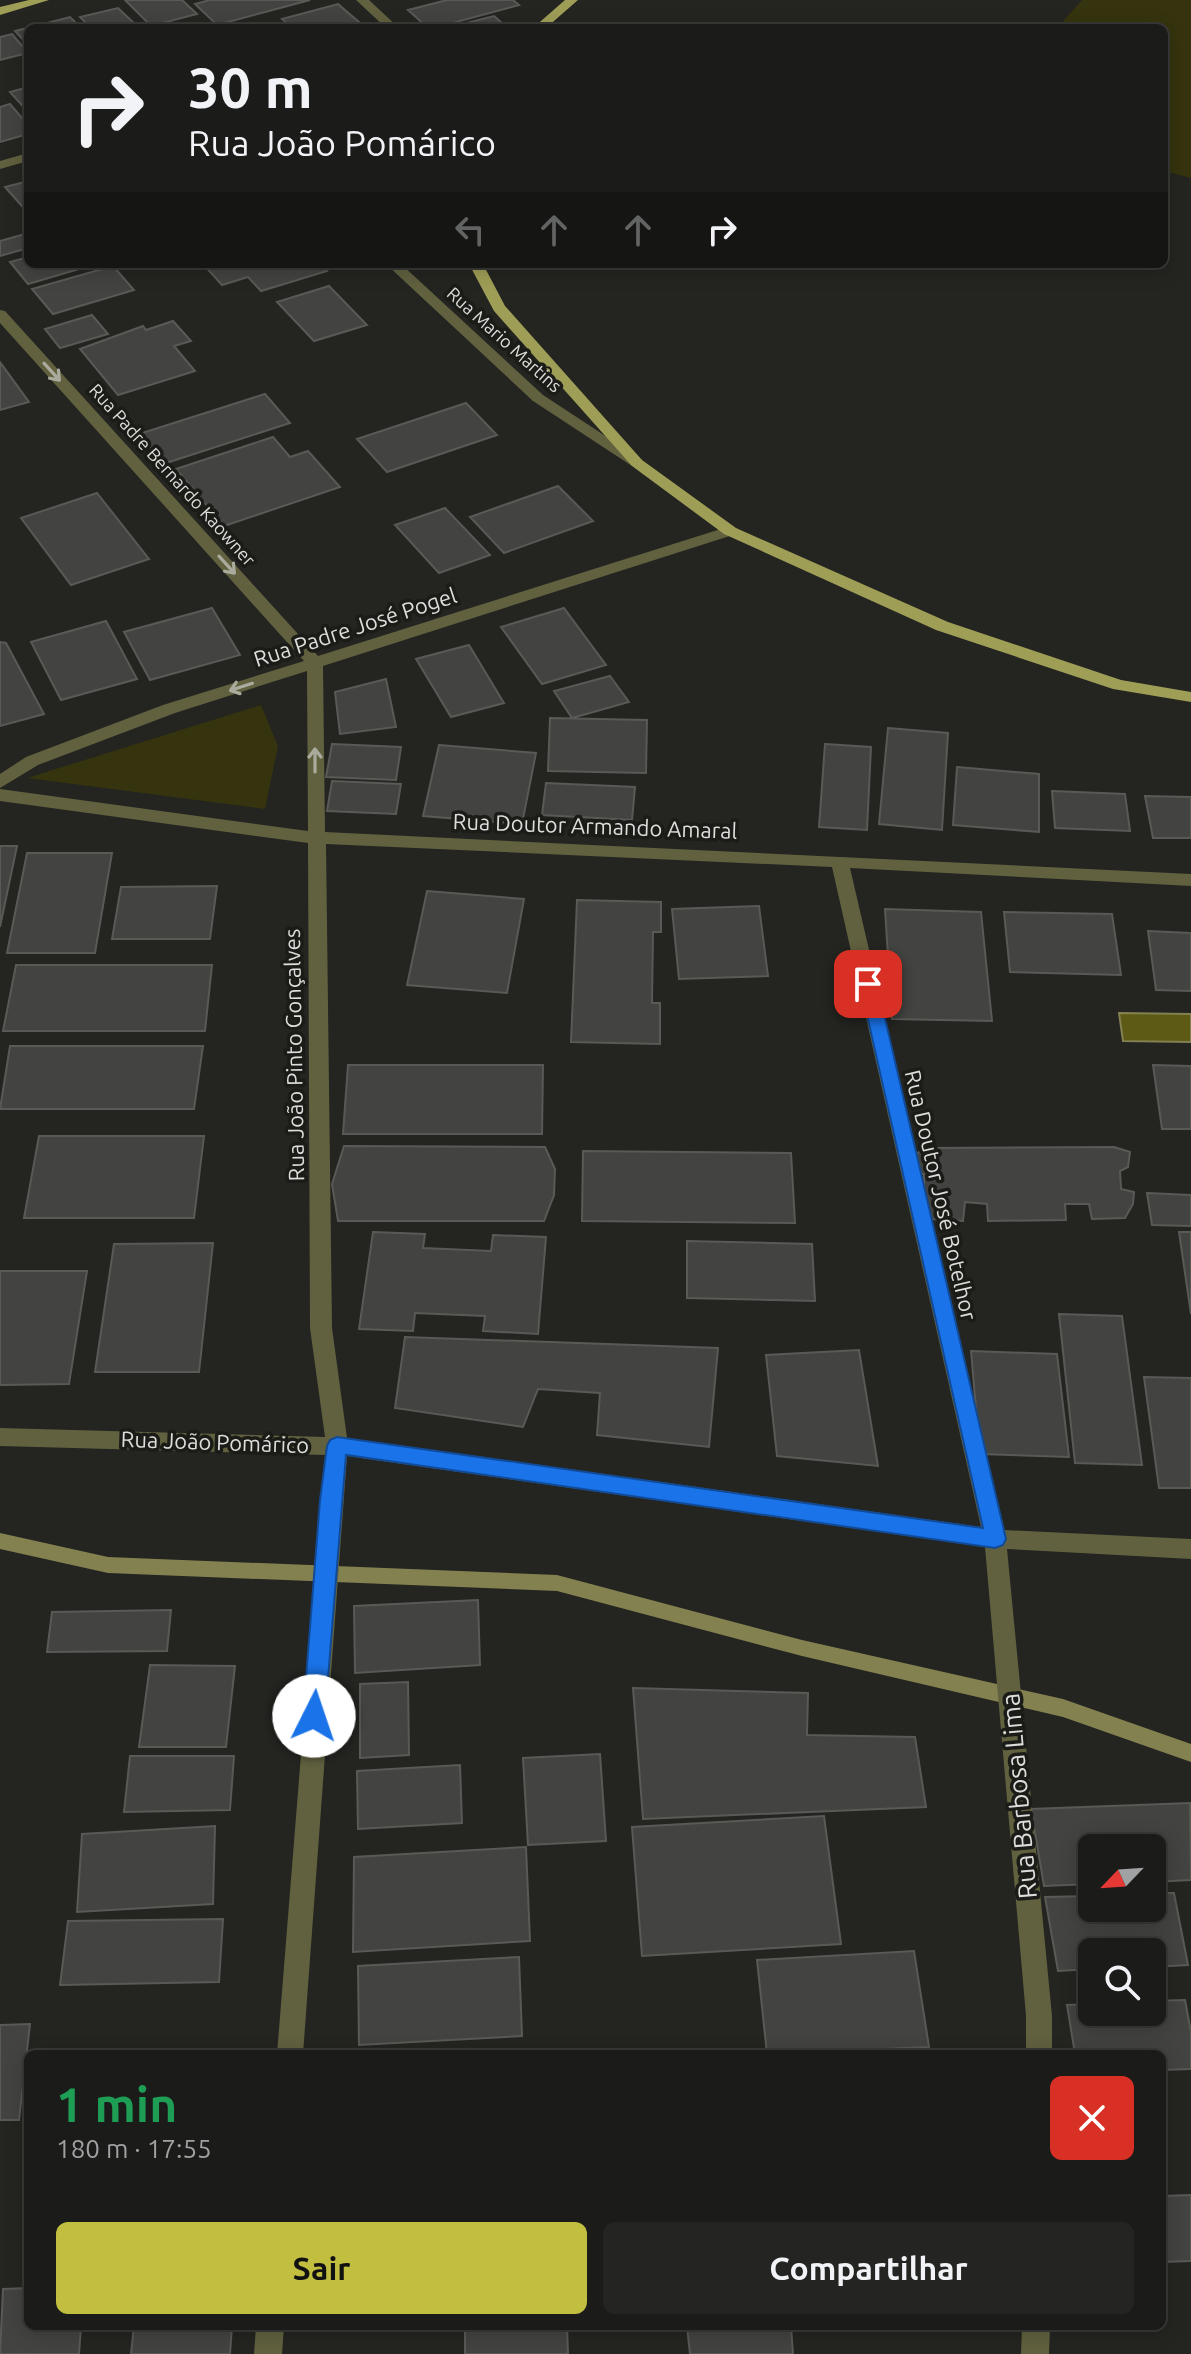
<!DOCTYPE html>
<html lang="pt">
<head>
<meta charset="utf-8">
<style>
	:root { --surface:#1b1b19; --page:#242422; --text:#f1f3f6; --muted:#a0a1a2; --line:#393938; --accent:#c1be40 }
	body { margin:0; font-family:Ubuntu,sans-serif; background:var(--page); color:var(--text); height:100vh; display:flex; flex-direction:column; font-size:30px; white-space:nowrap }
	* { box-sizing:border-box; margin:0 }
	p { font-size:26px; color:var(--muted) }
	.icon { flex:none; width:44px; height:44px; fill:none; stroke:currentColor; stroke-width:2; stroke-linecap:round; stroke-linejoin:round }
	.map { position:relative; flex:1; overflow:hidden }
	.panel { position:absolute; left:24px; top:2050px; width:1142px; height:280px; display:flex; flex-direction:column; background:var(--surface); border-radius:12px; box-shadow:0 4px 20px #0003,0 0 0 2px var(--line) }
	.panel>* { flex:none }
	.hud { position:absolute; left:24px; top:24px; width:1144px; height:244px; border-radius:12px; box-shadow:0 4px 20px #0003,0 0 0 2px var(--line); background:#1b1b19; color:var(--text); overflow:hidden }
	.needle { width:52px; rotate:245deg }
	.buttons { position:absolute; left:1078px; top:1834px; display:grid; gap:16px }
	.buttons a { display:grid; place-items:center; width:88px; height:88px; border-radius:12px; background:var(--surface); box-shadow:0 4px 20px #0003,0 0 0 2px var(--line); font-size:40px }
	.pin { position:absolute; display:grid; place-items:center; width:68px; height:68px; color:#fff; margin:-34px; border-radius:16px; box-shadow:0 4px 12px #0006 }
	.me { position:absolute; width:88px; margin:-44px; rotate:4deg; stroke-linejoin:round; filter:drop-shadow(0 0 6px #0008) }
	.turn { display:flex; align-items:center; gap:28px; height:168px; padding:0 32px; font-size:36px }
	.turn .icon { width:104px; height:104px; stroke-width:2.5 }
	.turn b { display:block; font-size:56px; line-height:68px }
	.lanes { display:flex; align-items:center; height:76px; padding:0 32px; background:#0003; justify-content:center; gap:40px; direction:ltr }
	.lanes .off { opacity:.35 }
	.round { display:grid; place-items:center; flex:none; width:84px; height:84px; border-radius:12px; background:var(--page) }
	.overview { display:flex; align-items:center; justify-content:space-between; height:136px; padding:0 32px }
	h1 { font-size:48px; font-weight:600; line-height:60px; color:#1e9e55 }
	.primary-button { display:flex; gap:16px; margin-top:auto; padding:16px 32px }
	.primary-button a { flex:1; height:92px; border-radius:12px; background:var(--accent); color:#111; font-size:32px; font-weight:600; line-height:92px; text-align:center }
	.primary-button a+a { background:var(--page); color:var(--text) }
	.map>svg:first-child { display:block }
	.green { fill:#35340e }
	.water { fill:#5c5a15; stroke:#838150; stroke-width:2 }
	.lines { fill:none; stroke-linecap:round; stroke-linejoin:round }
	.stream { fill:#838150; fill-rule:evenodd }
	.building { fill:#434341; stroke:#595956; stroke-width:2 }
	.minor { fill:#616140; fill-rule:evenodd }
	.major { fill:#9f9e57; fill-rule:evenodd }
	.oneway { stroke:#abab9d }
	.route { fill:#1a73e8; stroke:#114b97; stroke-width:2 }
	.labels { text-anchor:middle; stroke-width:7; stroke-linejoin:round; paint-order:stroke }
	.far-street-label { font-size:18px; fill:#dddddb; stroke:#1b1b18 }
	.street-label { font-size:22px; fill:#dddddb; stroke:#1b1b18 }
	.near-street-label { font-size:26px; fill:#dddddb; stroke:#1b1b18 }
</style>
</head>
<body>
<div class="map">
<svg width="1191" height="2354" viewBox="0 0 1191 2354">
	<rect width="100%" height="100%" fill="#242421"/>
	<path class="green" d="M 1082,0 L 1191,0 L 1191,178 L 1164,171 L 1164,28 L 1057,28 Z
		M 261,705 L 278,746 L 265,809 L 27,778 Z"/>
	<path class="water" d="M 1119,1013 L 1191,1014 L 1191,1042 L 1123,1041 Z"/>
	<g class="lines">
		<path class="stream" d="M 0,1533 L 108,1557 L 557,1575 L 802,1640 L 1063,1699 L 1191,1744 L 1191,1762 L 1063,1717 L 802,1656 L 557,1591 L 108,1573 L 0,1549 Z"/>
	</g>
	<path class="building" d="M 125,0 L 182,0 L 197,14 L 151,26 Z
		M 210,0 L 310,0 L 217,25 L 195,4 Z
		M 447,0 L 513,0 L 519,5 L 434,28 L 428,28 L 408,10 Z
		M 338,4 L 366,28 L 292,28 L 282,19 Z
		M 118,8 L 139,28 L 91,28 L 80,17 Z
		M 494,16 L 502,23 L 491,26 L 494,28 L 447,28 Z
		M 70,17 L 81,28 L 28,28 L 28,45 L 15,31 Z
		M 12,34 L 28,53 L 0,60 L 0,37 Z
		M 28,87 L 28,112 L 10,92 Z
		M 10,104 L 28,125 L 28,134 L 0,142 L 0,107 Z
		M 28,181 L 28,213 L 5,187 Z
		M 28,233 L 28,248 L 0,256 L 0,241 Z
		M 28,257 L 28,264 L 96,264 L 28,284 L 10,262 Z
		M 203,264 L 321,264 L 327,271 L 261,291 L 248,277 L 222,285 Z
		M 113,266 L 134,290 L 53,314 L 32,289 Z
		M 329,286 L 367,325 L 314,341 L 277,302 Z
		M 92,315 L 108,334 L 60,348 L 45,329 Z
		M 173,321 L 191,341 L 174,346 L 195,371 L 118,395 L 80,349 L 143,326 L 146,330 Z
		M 0,362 L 29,402 L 0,410 Z
		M 265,394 L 290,423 L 163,464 L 139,434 Z
		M 466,403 L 497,435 L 387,472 L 357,439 Z
		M 273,437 L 290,457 L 308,451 L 340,487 L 224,526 L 176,469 Z
		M 558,486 L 593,521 L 504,553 L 470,517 Z
		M 97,493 L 149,559 L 71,585 L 21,518 Z
		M 445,508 L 490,555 L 439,573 L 395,525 Z
		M 212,608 L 240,655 L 150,680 L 124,632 Z
		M 564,608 L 606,665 L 542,684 L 501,627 Z
		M 106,621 L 137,679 L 61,700 L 31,642 Z
		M 0,642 L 6,643 L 44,714 L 0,726 Z
		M 469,645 L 504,703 L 451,717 L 416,659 Z
		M 610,676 L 629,702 L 572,718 L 554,691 Z
		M 386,679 L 396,727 L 340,734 L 335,692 Z
		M 550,718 L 647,720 L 646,773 L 548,771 Z
		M 888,728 L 948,733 L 942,830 L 879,824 Z
		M 332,744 L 401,747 L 396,780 L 326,777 Z
		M 825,744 L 871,747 L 867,830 L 819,827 Z
		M 439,745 L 536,753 L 522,824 L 423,816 Z
		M 957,767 L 1039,774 L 1039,832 L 953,825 Z
		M 332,781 L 401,784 L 396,814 L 327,811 Z
		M 546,783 L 635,787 L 632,820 L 542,815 Z
		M 1052,791 L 1125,794 L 1130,831 L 1055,828 Z
		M 1145,796 L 1191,797 L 1191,838 L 1153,838 Z
		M 0,846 L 17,846 L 0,927 Z
		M 27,853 L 112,853 L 95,953 L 7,953 Z
		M 217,886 L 210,939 L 112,939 L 121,887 Z
		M 427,891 L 524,899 L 507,993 L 407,985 Z
		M 577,900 L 661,902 L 661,932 L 653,932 L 652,1003 L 660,1003 L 660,1044 L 571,1042 Z
		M 759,906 L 768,976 L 679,979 L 672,909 Z
		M 885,909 L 981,912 L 992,1021 L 892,1019 Z
		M 1004,912 L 1112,914 L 1121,975 L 1010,972 Z
		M 1148,931 L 1191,933 L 1191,991 L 1156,990 Z
		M 16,965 L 212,965 L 205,1031 L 3,1031 Z
		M 10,1046 L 203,1046 L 194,1109 L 0,1109 Z
		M 348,1065 L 543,1065 L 542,1134 L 343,1134 Z
		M 1153,1065 L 1191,1066 L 1191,1129 L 1162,1129 Z
		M 39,1136 L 204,1136 L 194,1218 L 24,1218 Z
		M 344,1146 L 545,1147 L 555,1169 L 554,1195 L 544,1221 L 338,1221 L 332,1184 Z
		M 1114,1147 L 1130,1152 L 1128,1167 L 1120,1171 L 1121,1189 L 1134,1192 L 1133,1204 L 1125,1218 L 1092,1219 L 1089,1204 L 1065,1204 L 1066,1220 L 988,1221 L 987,1204 L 965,1202 L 963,1221 L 931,1219 L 924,1193 L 924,1174 L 912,1172 L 912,1157 L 925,1148 Z
		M 583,1151 L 791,1153 L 795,1223 L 582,1221 Z
		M 1147,1193 L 1191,1195 L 1191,1226 L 1152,1225 Z
		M 373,1232 L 425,1234 L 423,1248 L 491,1251 L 493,1235 L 546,1237 L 538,1334 L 483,1331 L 485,1316 L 415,1313 L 413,1331 L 359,1329 Z
		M 1179,1232 L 1191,1232 L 1191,1314 Z
		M 687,1241 L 812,1244 L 815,1301 L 687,1298 Z
		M 213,1243 L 199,1372 L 95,1372 L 114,1244 Z
		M 0,1271 L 87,1271 L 69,1384 L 0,1385 Z
		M 1059,1314 L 1122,1316 L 1142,1465 L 1075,1463 Z
		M 405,1337 L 718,1348 L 709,1447 L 597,1435 L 600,1393 L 538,1389 L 523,1427 L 395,1408 Z
		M 859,1350 L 878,1466 L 777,1456 L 766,1355 Z
		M 971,1351 L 1057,1354 L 1069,1457 L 980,1454 Z
		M 1144,1377 L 1191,1378 L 1191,1488 L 1159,1488 Z
		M 478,1600 L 480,1665 L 355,1673 L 354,1606 Z
		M 171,1610 L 167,1651 L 47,1652 L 52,1612 Z
		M 150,1665 L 235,1666 L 226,1747 L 139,1747 Z
		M 408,1682 L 409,1755 L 360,1758 L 360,1684 Z
		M 633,1688 L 808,1693 L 807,1735 L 915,1737 L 926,1807 L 643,1819 Z
		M 600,1754 L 606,1841 L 528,1845 L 523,1758 Z
		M 130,1756 L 234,1756 L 230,1810 L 124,1812 Z
		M 460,1765 L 462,1823 L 358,1829 L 357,1771 Z
		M 1190,1803 L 1191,1880 L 1152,1882 L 1152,1848 L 1092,1848 L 1092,1884 L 1044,1886 L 1031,1809 Z
		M 824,1816 L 841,1944 L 642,1956 L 632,1827 Z
		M 215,1826 L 213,1904 L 77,1912 L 82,1834 Z
		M 526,1847 L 530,1941 L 353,1952 L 354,1857 Z
		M 1152,1893 L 1174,1893 L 1188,1965 L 1152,1967 L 1152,1952 L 1092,1952 L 1092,1969 L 1058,1971 L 1045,1897 L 1092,1896 L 1092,1908 L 1152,1908 Z
		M 223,1919 L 219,1982 L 60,1985 L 68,1921 Z
		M 914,1951 L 929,2047 L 767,2054 L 757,1960 Z
		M 519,1957 L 522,2036 L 359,2045 L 358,1966 Z
		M 1185,2000 L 1191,2032 L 1191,2069 L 1162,2070 L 1162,2054 L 1075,2054 L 1067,2005 L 1092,2004 L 1092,2012 L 1152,2012 L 1152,2001 Z
		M 30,2024 L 19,2120 L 0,2120 L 0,2025 Z
		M 227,2049 L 227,2054 L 99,2054 Z
		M 1191,2195 L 1191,2261 L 1162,2262 L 1162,2196 Z
		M 28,2288 L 28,2326 L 81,2326 L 79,2354 L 0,2354 L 3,2289 Z
		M 134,2326 L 232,2326 L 230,2354 L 131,2354 Z
		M 465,2326 L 567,2326 L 568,2354 L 465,2354 Z
		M 687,2326 L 791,2326 L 793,2354 L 690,2354 Z"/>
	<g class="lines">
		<path class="minor" d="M 356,0 L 369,0 L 399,28 L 386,28 Z
			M 28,153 L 28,161 L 0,169 L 0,161 Z
			M 386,264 L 401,264 L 543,395 L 642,460 L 642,466 L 632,466 L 533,401 Z
			M 0,310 L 5,311 L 318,656 L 724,528 L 736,528 L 738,531 L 736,534 L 323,666 L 325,832 L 1191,874 L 1191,886 L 850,868 L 1004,1530 L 1191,1539 L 1191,1559 L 1007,1549 L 1052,2016 L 1052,2054 L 1026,2054 L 1026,2016 L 985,1547 L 347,1456 L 303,2054 L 277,2054 L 325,1455 L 0,1446 L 0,1428 L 325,1437 L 310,1328 L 308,843 L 0,801 L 0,789 L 308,831 L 307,671 L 175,713 L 38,765 L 0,788 L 0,774 L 26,757 L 163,705 L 304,661 L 0,323 ZM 326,844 L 832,867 L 981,1527 L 347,1438 L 332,1328 Z
			M 256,2326 L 284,2326 L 282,2354 L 254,2354 Z
			M 1022,2326 L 1050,2326 L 1049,2354 L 1021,2354 Z"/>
		<path class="major" d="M 29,0 L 49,0 L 0,15 L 0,7 Z
			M 565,0 L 578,0 L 546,28 L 533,28 Z
			M 469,264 L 483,264 L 505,306 L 642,460 L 736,528 L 948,622 L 1121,680 L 1191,692 L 1191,702 L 1113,689 L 936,630 L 724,534 L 632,466 L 494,311 Z"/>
	</g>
	<defs><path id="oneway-shaft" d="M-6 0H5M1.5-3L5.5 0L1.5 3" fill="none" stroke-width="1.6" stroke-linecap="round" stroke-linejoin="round" transform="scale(2)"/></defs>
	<g class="oneway">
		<use href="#oneway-shaft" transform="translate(52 372) rotate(48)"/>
		<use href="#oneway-shaft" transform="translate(227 565) rotate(48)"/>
		<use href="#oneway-shaft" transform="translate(241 687) rotate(162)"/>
		<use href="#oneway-shaft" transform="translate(315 760) rotate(-90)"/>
	</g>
	<path class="route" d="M 868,978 L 877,984 L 1006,1539 L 1003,1545 L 995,1548 L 346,1455 L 325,1716 L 322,1722 L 314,1725 L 307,1722 L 303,1716 L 320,1500 L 327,1446 L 330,1440 L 337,1437 L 983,1528 L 860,984 Z"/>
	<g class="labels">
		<g class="far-street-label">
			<text transform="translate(504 340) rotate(42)" y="6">Rua Mario Martins</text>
			<text transform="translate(172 475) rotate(48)" y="6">Rua Padre Bernardo Kaowner</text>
		</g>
		<g class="street-label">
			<text transform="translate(355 627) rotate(-18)" y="8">Rua Padre José Pogel</text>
			<text transform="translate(595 826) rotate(2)" y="8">Rua Doutor Armando Amaral</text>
			<text transform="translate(294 1055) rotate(-91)" y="8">Rua João Pinto Gonçalves</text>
			<text transform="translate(941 1195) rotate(77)" y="8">Rua Doutor José Botelhor</text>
			<text transform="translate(215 1442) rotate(2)" y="8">Rua João Pomárico</text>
		</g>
		<g class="near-street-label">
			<text transform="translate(1019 1796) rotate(-95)" y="9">Rua Barbosa Lima</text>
		</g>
	</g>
</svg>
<div class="buttons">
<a><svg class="needle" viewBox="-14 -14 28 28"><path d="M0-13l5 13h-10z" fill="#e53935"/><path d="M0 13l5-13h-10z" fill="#a0a1a2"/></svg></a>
<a><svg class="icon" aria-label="search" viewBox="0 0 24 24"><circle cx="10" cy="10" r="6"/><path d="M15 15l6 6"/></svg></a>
</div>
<div class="pin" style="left:868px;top:984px;background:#d93025"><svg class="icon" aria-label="arrive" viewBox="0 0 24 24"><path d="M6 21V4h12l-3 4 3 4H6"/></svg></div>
<svg class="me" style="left:314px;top:1716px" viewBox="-20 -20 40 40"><circle r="19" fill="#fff"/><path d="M0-13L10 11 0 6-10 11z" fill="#1a73e8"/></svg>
<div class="hud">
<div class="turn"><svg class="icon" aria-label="right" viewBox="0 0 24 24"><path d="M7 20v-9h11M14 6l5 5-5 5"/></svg><div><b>30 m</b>Rua João Pomárico</div></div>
<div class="lanes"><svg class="icon off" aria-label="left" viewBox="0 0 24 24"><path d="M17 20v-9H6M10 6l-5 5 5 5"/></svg><svg class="icon off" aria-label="ahead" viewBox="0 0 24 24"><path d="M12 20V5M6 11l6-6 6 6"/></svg><svg class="icon off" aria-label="ahead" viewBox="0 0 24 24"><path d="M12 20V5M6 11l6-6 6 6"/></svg><svg class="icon" aria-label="right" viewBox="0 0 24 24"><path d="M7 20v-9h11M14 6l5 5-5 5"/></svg></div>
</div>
<section class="panel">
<div class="overview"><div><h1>1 min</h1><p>180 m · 17:55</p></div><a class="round" style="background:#d93025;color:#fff"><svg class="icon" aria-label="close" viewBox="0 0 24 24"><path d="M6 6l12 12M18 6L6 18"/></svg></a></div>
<div class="primary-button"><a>Sair</a><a>Compartilhar</a></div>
</section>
</div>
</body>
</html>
